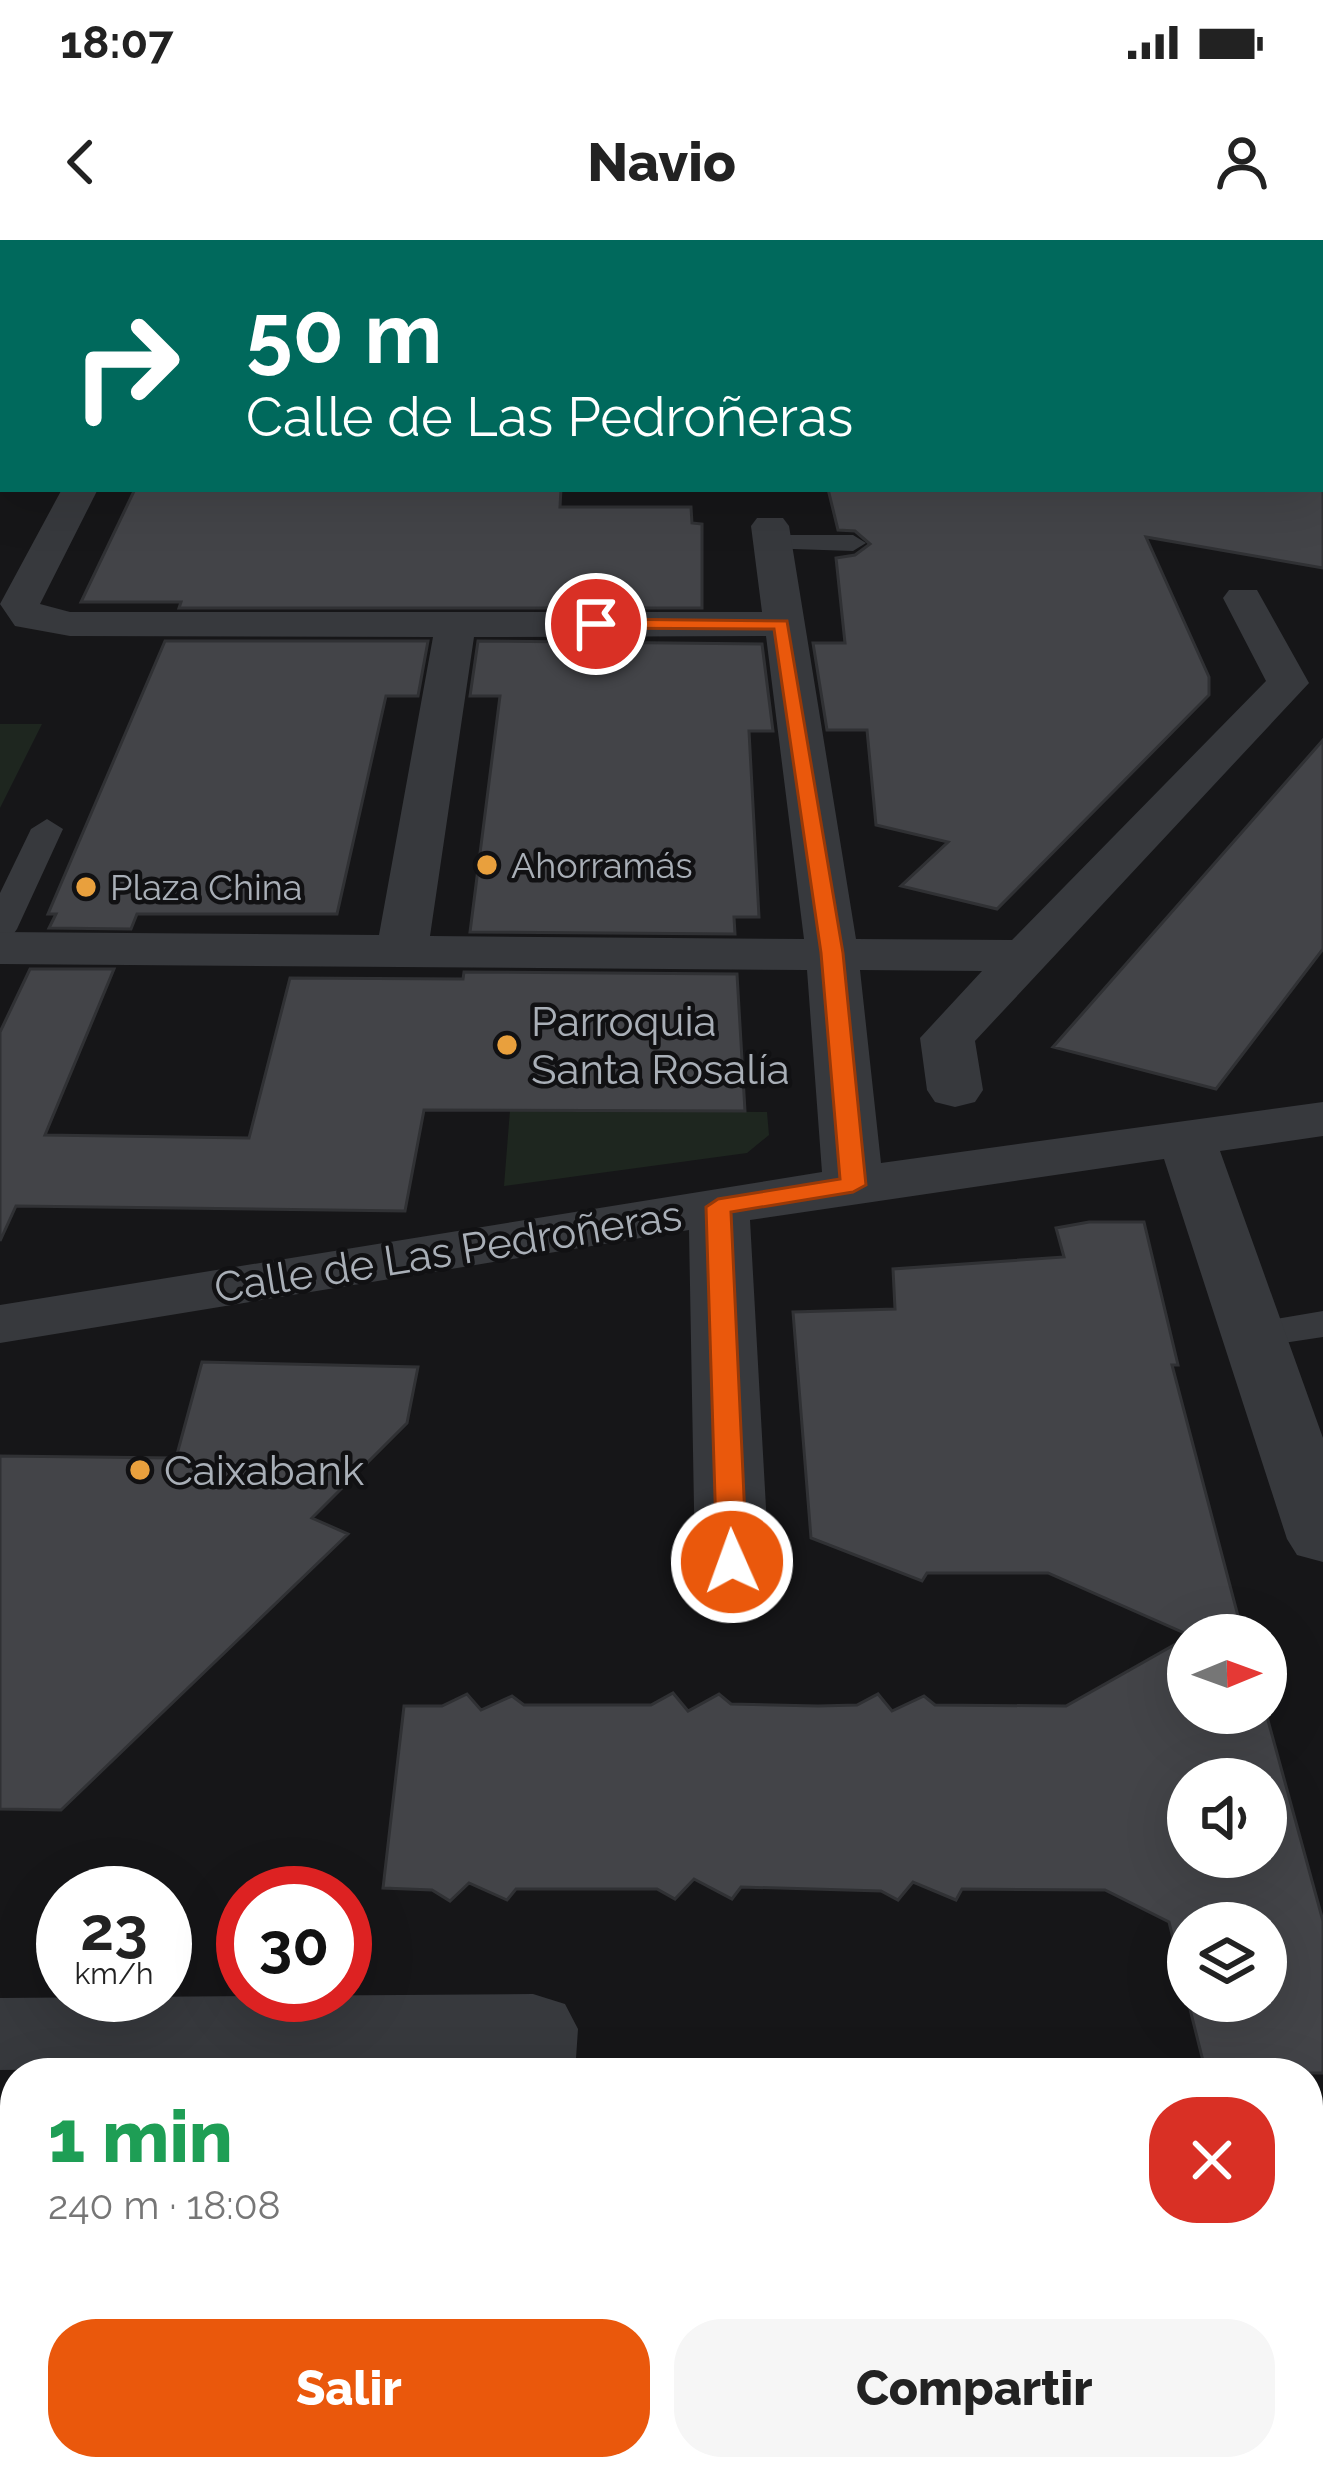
<!DOCTYPE html>
<html lang="es">
<head>
<meta charset="utf-8">
<style>
	:root { --surface:#fff; --page:#f6f6f6; --text:#222; --muted:#767676; --accent:#ea580c }
	body { margin:0; font-family:Raleway,sans-serif; background:var(--page); color:var(--text); height:100vh; display:flex; flex-direction:column; font-size:45px; white-space:nowrap }
	* { box-sizing:border-box; margin:0 }
	p { font-size:39px; color:var(--muted) }
	.icon { flex:none; width:66px; height:66px; fill:none; stroke:currentColor; stroke-width:2; stroke-linecap:round; stroke-linejoin:round }
	.map { position:relative; flex:1; overflow:hidden }
	.details { position:absolute; left:0px; top:1818px; width:1323px; height:423px; display:flex; flex-direction:column; background:var(--surface); border-radius:48px 48px 0 0; box-shadow:0 12px 48px #0002 }
	.details>* { flex:none }
	.banner { position:absolute; left:0px; top:0px; width:1323px; height:252px; box-shadow:0 12px 48px #0002; background:#00695c; color:#fff; overflow:hidden }
	.needle { width:78px; rotate:89deg }
	.buttons { position:absolute; left:1167px; top:1374px; display:grid; gap:24px }
	.buttons a { display:grid; place-items:center; width:120px; height:120px; border-radius:50%; background:var(--surface); box-shadow:0 12px 48px #0002; font-size:60px }
	.speed { position:absolute; left:36px; top:1626px; display:flex; gap:24px; font-size:60px; font-weight:700; text-align:center }
	.speed>* { display:grid; place-content:center; width:156px; height:156px; border-radius:50%; background:var(--surface); box-shadow:0 12px 48px #0002; line-height:1 }
	.speed small { font-size:30px; font-weight:400 }
	.speed .limit { border:18px solid #d22; background:#fff; color:#111 }
	.pin { position:absolute; display:grid; place-items:center; width:102px; height:102px; color:#fff; margin:-51px; border:6px solid #fff; border-radius:50%; box-shadow:0 3px 12px #0007 }
	.me { position:absolute; width:132px; margin:-66px; rotate:358deg; stroke-linejoin:round; filter:drop-shadow(0 0 9px #0008) }
	.turn { display:flex; align-items:center; gap:42px; height:252px; padding:0 48px; font-size:54px }
	.turn .icon { width:156px; height:156px; stroke-width:2.5 }
	.turn b { display:block; font-size:84px; line-height:102px }
	.round { display:grid; place-items:center; flex:none; width:126px; height:126px; border-radius:48px; background:var(--page) }
	.head { display:flex; align-items:center; justify-content:space-between; height:204px; padding:0 48px }
	h1 { font-size:72px; font-weight:800; line-height:90px; color:#1e9e55 }
	.action { display:flex; gap:24px; margin-top:auto; padding:24px 48px }
	.action a { flex:1; height:138px; border-radius:48px; background:var(--accent); color:#fff; font-size:48px; font-weight:800; line-height:138px; text-align:center }
	.action a+a { background:var(--page); color:var(--text) }
	.status { display:flex; justify-content:space-between; align-items:center; height:84px; padding:0 60px; background:var(--surface); direction:ltr }
	.status svg { height:33px; fill:currentColor }
	header { display:flex; justify-content:space-between; align-items:center; height:156px; padding:0 48px; background:var(--surface); font-size:54px; font-weight:800 }
	.map>svg:first-child { display:block }
	.green { fill:#1e261f }
	.building { fill:#434448; stroke:#303134; stroke-width:3; fill-rule:evenodd }
	.lines { fill:none; stroke-linecap:round; stroke-linejoin:round }
	.service { fill:#37393d; fill-rule:evenodd }
	.minor { fill:#37393d; fill-rule:evenodd }
	.route { fill:#ea580c; stroke:#983908; stroke-width:3 }
	.poi-dot { fill:#e9a03d; stroke:#111113; stroke-width:4.5 }
	.labels { text-anchor:middle; stroke-width:9; stroke-linejoin:round; paint-order:stroke }
	.far-poi-label { font-size:36px; fill:#a9afb7; stroke:#111113; text-anchor:start }
	.poi-label { font-size:42px; fill:#a9afb7; stroke:#111113; text-anchor:start }
	.street-label { font-size:42px; fill:#a9afb7; stroke:#111113 }
</style>
</head>
<body>
<div class="status"><b>18:07</b><svg viewBox="0 0 49 12"><path d="M0 12V9h3v3zM5 12V6h3v6zM10 12V3h3v9zM15 12V0h3v12zM26 1h20v11H26zM47 4h2v5h-2z"/></svg></div>
<header><svg class="icon" aria-label="back" viewBox="0 0 24 24"><path d="M15 5l-7 7 7 7"/></svg>Navio<svg class="icon" aria-label="person" viewBox="0 0 24 24"><circle cx="12" cy="8" r="4"/><path d="M4 21q1-7 8-7t8 7"/></svg></header>
<div class="map">
<svg width="1323" height="2239" viewBox="0 0 1323 2239">
	<rect width="100%" height="100%" fill="#161618"/>
	<path class="green" d="M 0,484 L 42,484 L 0,568 Z
		M 510,870 L 767,872 L 769,895 L 747,913 L 504,946 Z
		M 1323,1910 L 1323,2239 L 779,2239 L 777,2226 L 1308,2226 L 1308,1912 Z"/>
	<path class="building" d="M 135,249 L 561,249 L 560,267 L 691,267 L 692,283 L 702,284 L 702,368 L 179,368 L 181,362 L 81,362 Z
		M 828,249 L 1323,249 L 1323,328 L 1146,297 L 1209,437 L 1209,455 L 997,669 L 901,646 L 948,602 L 876,585 L 867,490 L 827,490 L 813,403 L 845,403 L 836,318 L 855,315 L 870,304 L 855,291 L 838,290 Z
		M 165,401 L 428,401 L 418,456 L 386,456 L 337,674 L 137,674 L 131,689 L 49,688 L 56,674 L 48,674 Z
		M 478,401 L 762,404 L 773,491 L 749,491 L 759,677 L 734,677 L 735,694 L 470,692 L 500,456 L 470,456 Z
		M 1323,500 L 1323,709 L 1216,849 L 1053,807 Z
		M 30,729 L 114,729 L 45,895 L 249,898 L 290,738 L 463,739 L 464,732 L 737,734 L 745,871 L 424,870 L 405,971 L 16,966 L 0,1001 L 0,792 Z
		M 1089,982 L 1144,982 L 1178,1125 L 1172,1125 L 1243,1395 L 1189,1395 L 1048,1333 L 927,1333 L 922,1341 L 811,1298 L 793,1072 L 895,1069 L 893,1029 L 1064,1017 L 1056,988 Z
		M 202,1122 L 418,1127 L 407,1183 L 312,1278 L 348,1294 L 61,1570 L 0,1569 L 0,1216 L 176,1218 Z
		M 1188,1397 L 1188,1473 L 1266,1473 L 1323,1681 L 1323,1833 L 1206,1833 L 1188,1761 L 1266,1761 L 1266,1683 L 1188,1683 L 1188,1760 L 1169,1682 L 1105,1650 L 962,1649 L 956,1660 L 913,1642 L 898,1660 L 881,1651 L 741,1647 L 732,1659 L 694,1639 L 675,1659 L 657,1649 L 516,1649 L 507,1660 L 469,1643 L 450,1661 L 432,1650 L 383,1648 L 404,1466 L 442,1466 L 467,1454 L 481,1470 L 512,1456 L 524,1465 L 651,1465 L 673,1453 L 688,1471 L 719,1454 L 731,1464 L 818,1466 L 857,1465 L 878,1454 L 892,1471 L 924,1456 L 935,1465 L 1066,1466 ZM 1188,1539 L 1266,1539 L 1266,1617 L 1188,1617 Z"/>
	<g class="lines">
		<path class="service" d="M 772,295 L 853,295 L 866,303 L 853,311 L 763,308 L 759,303 L 763,298 Z
			M 47,579 L 63,589 L 17,689 L 12,696 L 0,699 L 0,653 L 31,589 Z
			M 1323,1071 L 1323,1097 L 1256,1107 L 1240,1103 L 1234,1094 L 1240,1085 Z"/>
		<path class="minor" d="M 170,0 L 201,0 L 168,3 Z
			M 227,0 L 259,0 L 225,3 Z
			M 662,0 L 711,0 L 660,3 Z
			M 3,48 L 3,66 L 0,67 L 0,49 Z
			M 1320,127 L 1323,128 L 1323,148 L 1320,147 Z
			M 62,249 L 98,249 L 40,364 L 70,372 L 762,372 L 751,286 L 757,278 L 783,278 L 789,286 L 856,699 L 1012,700 L 1266,441 L 1223,358 L 1229,350 L 1257,350 L 1309,443 L 975,801 L 983,850 L 975,862 L 955,867 L 935,862 L 927,850 L 920,798 L 982,731 L 860,730 L 881,923 L 1323,862 L 1323,896 L 1220,911 L 1323,1198 L 1323,1322 L 1297,1315 L 1287,1299 L 1164,919 L 750,980 L 769,1322 L 758,1339 L 732,1346 L 706,1339 L 695,1322 L 689,990 L 0,1103 L 0,1065 L 822,932 L 807,730 L 0,724 L 0,692 L 379,695 L 433,397 L 70,396 L 15,386 L 0,364 ZM 766,396 L 804,699 L 430,696 L 474,397 Z
			M 533,1754 L 565,1764 L 578,1789 L 575,1833 L 485,1833 L 485,1825 L 0,1830 L 0,1758 Z
			M 452,2226 L 556,2226 L 555,2239 L 451,2239 Z"/>
	</g>
	<path class="route" d="M 596,379 L 787,381 L 843,713 L 866,945 L 853,952 L 731,972 L 747,1322 L 732,1332 L 717,1322 L 706,967 L 718,959 L 840,939 L 821,713 L 774,389 L 590,388 L 588,384 Z"/>
	<g class="poi-dot">
		<circle cx="487" cy="625" r="12"/>
		<circle cx="86" cy="647" r="12"/>
		<circle cx="507" cy="805" r="12"/>
		<circle cx="140" cy="1230" r="12"/>
	</g>
	<g class="labels">
		<g class="far-poi-label">
			<text x="511" y="638">Ahorramás</text>
			<text x="110" y="660">Plaza China</text>
		</g>
		<g class="poi-label">
			<text x="531" y="796">Parroquia<tspan x="531" dy="48">Santa Rosalía</tspan></text>
			<text x="164" y="1245">Caixabank</text>
		</g>
		<g class="street-label">
			<text transform="translate(448 1011) rotate(-9)" y="15">Calle de Las Pedroñeras</text>
		</g>
	</g>
</svg>
<div class="buttons">
<a><svg class="needle" viewBox="-14 -14 28 28"><path d="M0-13l5 13h-10z" fill="#e53935"/><path d="M0 13l5-13h-10z" fill="#767676"/></svg></a>
<a><svg class="icon" aria-label="sound" viewBox="0 0 24 24"><path d="M4 9h4l5-4v14l-5-4H4zM17 9q2 3 0 6"/></svg></a>
<a><svg class="icon" aria-label="layers" viewBox="0 0 24 24"><path d="M12 4l9 5-9 5-9-5zM3 14l9 5 9-5"/></svg></a>
</div>
<div class="speed"><div>23<small>km/h</small></div><div class="limit">30</div></div>
<div class="pin" style="left:596px;top:384px;background:#d93025"><svg class="icon" aria-label="arrive" viewBox="0 0 24 24"><path d="M6 21V4h12l-3 4 3 4H6"/></svg></div>
<svg class="me" style="left:732px;top:1322px" viewBox="-20 -20 40 40"><circle r="17" fill="#ea580c" stroke="#fff" stroke-width="3"/><path d="M0-11L8 9 0 5-8 9z" fill="#fff"/></svg>
<div class="banner">
<div class="turn"><svg class="icon" aria-label="right" viewBox="0 0 24 24"><path d="M7 20v-9h11M14 6l5 5-5 5"/></svg><div><b>50 m</b>Calle de Las Pedroñeras</div></div>
</div>
<section class="details">
<div class="head"><div><h1>1 min</h1><p>240 m · 18:08</p></div><a class="round" style="background:#d93025;color:#fff"><svg class="icon" aria-label="close" viewBox="0 0 24 24"><path d="M6 6l12 12M18 6L6 18"/></svg></a></div>
<div class="action"><a>Salir</a><a>Compartir</a></div>
</section>
</div>
</body>
</html>
